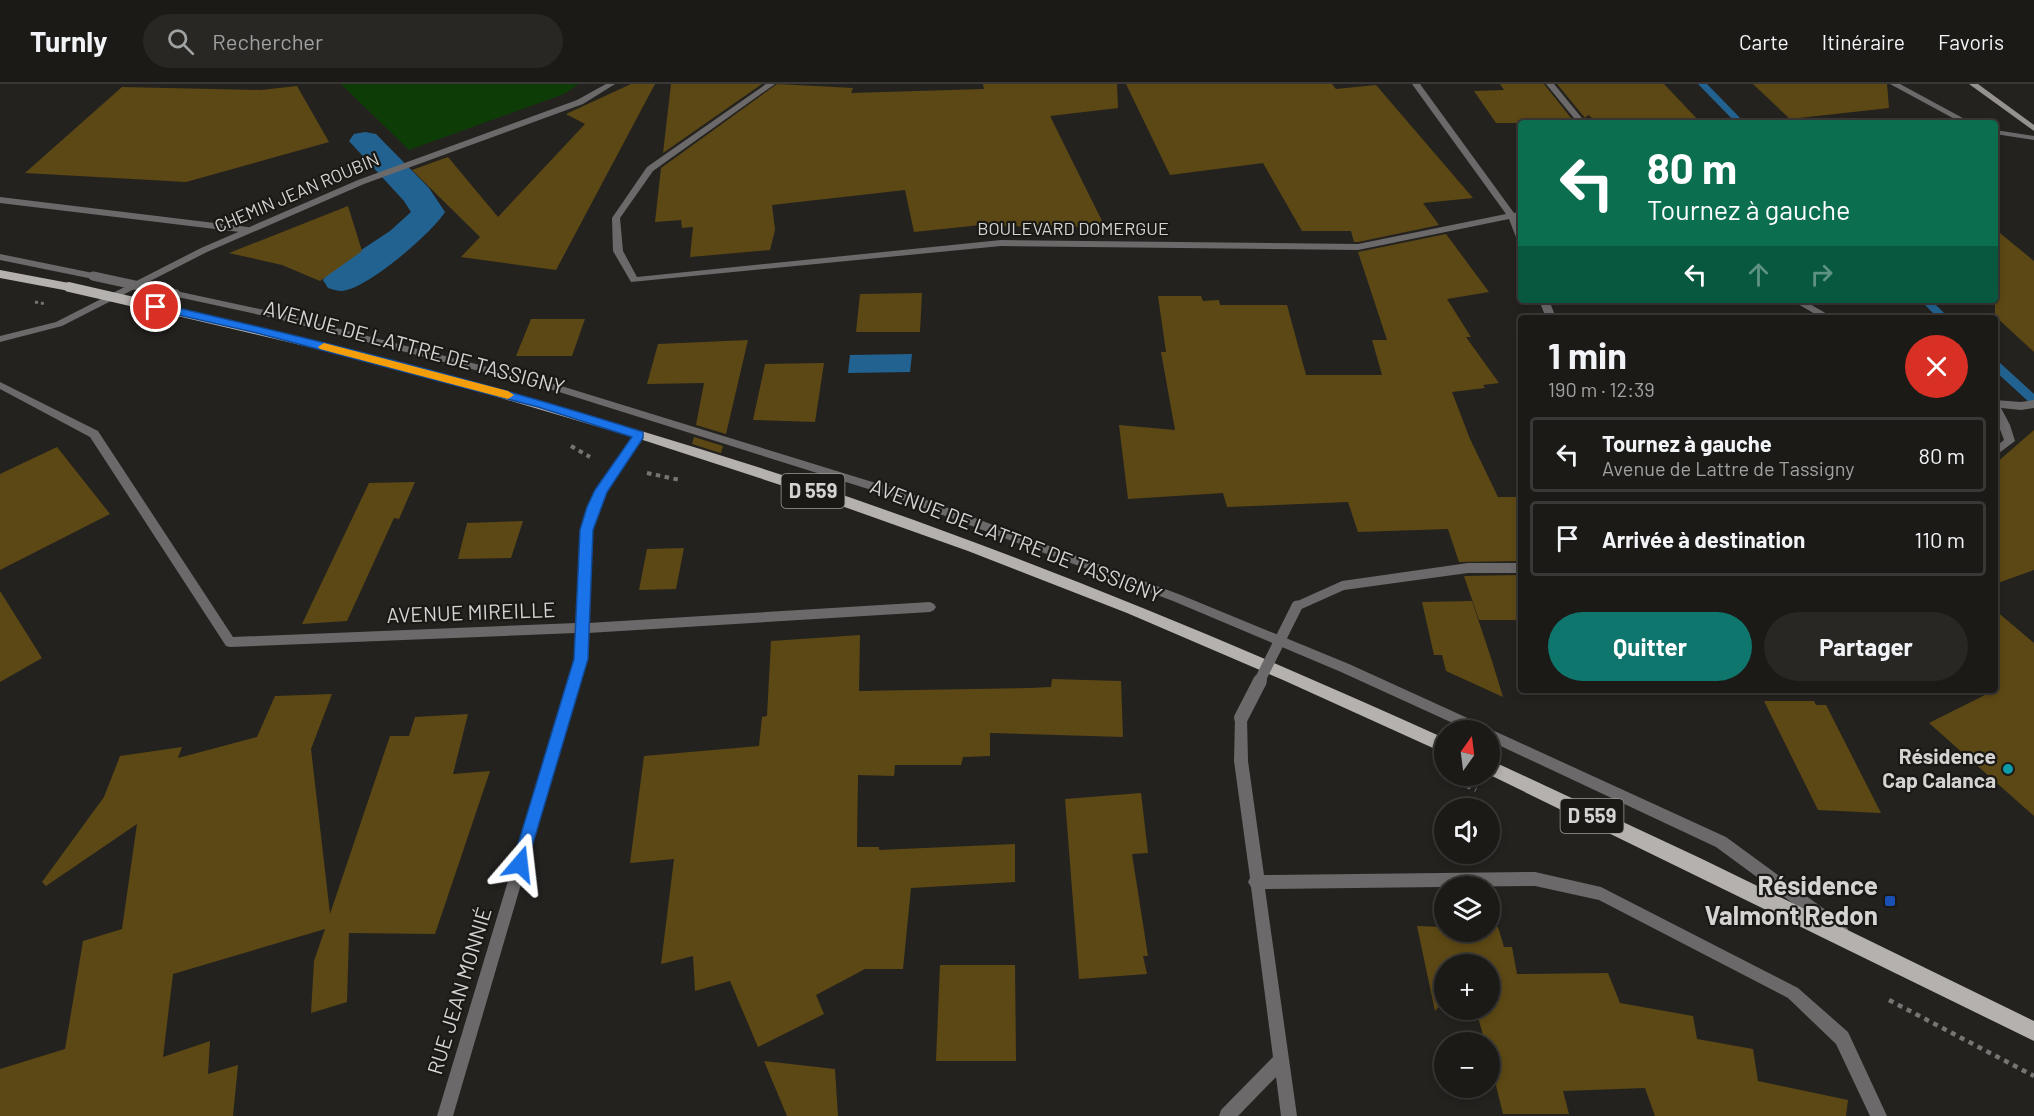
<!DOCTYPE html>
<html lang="fr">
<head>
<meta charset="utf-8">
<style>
	:root { --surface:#1b1a17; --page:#282724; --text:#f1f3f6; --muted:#a0a1a1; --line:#393836; --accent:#0f766e }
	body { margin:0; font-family:Barlow,sans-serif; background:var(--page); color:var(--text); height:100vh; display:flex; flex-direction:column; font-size:22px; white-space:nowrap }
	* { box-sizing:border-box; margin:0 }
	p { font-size:20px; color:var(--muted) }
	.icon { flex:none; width:33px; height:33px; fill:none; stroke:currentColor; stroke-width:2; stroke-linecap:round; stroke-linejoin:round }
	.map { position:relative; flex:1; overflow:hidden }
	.panel { position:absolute; left:1518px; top:231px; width:480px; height:378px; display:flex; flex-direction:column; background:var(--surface); border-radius:6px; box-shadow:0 3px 9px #0003,0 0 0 2px var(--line) }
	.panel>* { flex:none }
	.hud { position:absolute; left:1518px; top:36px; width:480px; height:183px; border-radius:6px; box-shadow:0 3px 9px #0003,0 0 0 2px var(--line); background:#0b6e4f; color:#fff; overflow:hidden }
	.needle { width:39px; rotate:14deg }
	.tools { position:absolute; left:1434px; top:636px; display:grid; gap:12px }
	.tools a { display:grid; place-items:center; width:66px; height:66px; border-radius:50%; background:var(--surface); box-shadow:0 3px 9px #0003,0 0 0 2px var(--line); font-size:30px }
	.pin { position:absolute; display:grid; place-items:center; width:51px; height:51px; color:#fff; margin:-26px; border:3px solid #fff; border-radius:50%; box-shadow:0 2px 6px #0007 }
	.me { position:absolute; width:66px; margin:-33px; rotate:17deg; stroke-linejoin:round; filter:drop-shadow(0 0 4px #0008) }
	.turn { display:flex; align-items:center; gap:21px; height:126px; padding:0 30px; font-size:27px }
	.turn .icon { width:78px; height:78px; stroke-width:2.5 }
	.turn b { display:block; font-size:42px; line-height:51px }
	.lanes { display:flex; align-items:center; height:57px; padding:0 30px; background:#0003; justify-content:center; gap:30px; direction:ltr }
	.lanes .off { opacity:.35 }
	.round { display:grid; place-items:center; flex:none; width:63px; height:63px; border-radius:32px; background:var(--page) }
	.summary { display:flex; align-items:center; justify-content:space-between; height:102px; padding:0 30px }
	h1 { font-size:36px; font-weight:700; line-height:45px }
	.cta { display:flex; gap:12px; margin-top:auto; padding:12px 30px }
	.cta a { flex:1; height:69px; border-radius:36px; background:var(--accent); color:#fff; font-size:24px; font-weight:700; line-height:69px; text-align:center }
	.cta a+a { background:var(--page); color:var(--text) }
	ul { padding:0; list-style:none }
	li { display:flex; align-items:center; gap:18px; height:75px; margin:0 12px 9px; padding:0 18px; border:3px solid var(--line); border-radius:6px }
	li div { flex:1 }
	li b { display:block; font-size:22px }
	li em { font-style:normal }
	header { display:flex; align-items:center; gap:36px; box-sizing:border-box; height:84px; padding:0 30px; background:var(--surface); border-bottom:2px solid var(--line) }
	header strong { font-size:28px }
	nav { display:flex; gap:33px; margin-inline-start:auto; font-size:21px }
	.search { width:420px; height:54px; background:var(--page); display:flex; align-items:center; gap:15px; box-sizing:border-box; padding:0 21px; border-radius:33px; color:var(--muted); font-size:22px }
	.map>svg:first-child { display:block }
	.green { fill:#0e3c06 }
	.water { fill:#226290 }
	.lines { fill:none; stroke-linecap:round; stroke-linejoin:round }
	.stream { fill:#226290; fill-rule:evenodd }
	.canal { fill:#226290; fill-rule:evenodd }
	.building { fill:#5c4814 }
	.path-far1 { stroke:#777573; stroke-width:4; stroke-dasharray:4.5 4.5; stroke-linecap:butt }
	.path { stroke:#777573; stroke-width:4.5; stroke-dasharray:5 5; stroke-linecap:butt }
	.lane { fill:#6b6969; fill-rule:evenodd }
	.street { fill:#6b6969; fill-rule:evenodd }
	.secondary { fill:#959290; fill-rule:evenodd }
	.primary { fill:#b5b1af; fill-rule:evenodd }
	.path-bridge { stroke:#777573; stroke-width:3; stroke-dasharray:3 3; stroke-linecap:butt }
	.lane-bridge { stroke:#6b6969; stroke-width:9 }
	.street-bridge-far1 { stroke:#6b6969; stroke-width:11 }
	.street-bridge { stroke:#6b6969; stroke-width:14 }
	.primary-bridge { stroke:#b5b1af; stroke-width:10 }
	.route { fill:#1a73e8; stroke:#114b97; stroke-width:1.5 }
	.slow { fill:#f59e0b }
	.culture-dot { fill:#0f9aa8; stroke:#1a1916; stroke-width:2 }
	.transit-dot { fill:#1a4fb4; stroke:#1a1916; stroke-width:2 }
	.labels { text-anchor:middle; stroke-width:4.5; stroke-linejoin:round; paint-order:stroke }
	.far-street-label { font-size:18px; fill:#d4d3d1; stroke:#1a1916 }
	.shield { fill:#1a1916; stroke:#9c9b99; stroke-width:1.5 }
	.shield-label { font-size:20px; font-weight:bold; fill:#d4d3d1 }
	.street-label { font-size:21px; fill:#d4d3d1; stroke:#1a1916 }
	.poi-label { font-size:21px; font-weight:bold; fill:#d4d3d1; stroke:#1a1916; text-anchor:end }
	.near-poi-label { font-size:26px; font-weight:bold; fill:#d4d3d1; stroke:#1a1916; text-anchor:end }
</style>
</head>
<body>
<header>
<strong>Turnly</strong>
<div class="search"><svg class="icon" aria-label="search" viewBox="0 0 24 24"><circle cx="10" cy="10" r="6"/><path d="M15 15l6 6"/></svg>Rechercher</div>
<nav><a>Carte</a><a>Itinéraire</a><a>Favoris</a></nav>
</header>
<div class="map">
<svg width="2034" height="1032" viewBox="0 0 2034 1032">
	<rect width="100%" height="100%" fill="#24221f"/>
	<path class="green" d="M 341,0 L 579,0 L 564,10 L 409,66 Z"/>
	<path class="water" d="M 912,270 L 910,288 L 848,289 L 850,271 Z"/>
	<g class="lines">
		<path class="stream" d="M 1698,0 L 1707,0 L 1745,39 L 1736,39 Z
			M 1920,216 L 1931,216 L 1949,234 L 1938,234 Z
			M 1995,277 L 1999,278 L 2034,310 L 2034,320 L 2030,319 L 1995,287 Z"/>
		<path class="canal" d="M 365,48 L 376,50 L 429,104 L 445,128 C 432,149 367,205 342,207 C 338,207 332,205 328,204 L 323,196 L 328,188 L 390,147 L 411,128 L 404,117 L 349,57 L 354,50 Z"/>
	</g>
	<path class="building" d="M 631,0 L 655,0 L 556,186 L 461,173 L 480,153 L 412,86 L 448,73 L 498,133 L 585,40 L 566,30 Z
		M 671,0 L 762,0 L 663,69 Z
		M 777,0 L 853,4 L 851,9 L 984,5 L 983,0 L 1117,0 L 1118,24 L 1050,32 L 1105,143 L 991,142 L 990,140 L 914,148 L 905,106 L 772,121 L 775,146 L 770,166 L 690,173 L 693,143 L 682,144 L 681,136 L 655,138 L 661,84 Z
		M 1126,0 L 1332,0 L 1336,5 L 1376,1 L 1473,114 L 1423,119 L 1439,141 L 1358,158 L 1354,158 L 1351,147 L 1302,147 L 1263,79 L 1170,91 Z
		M 1500,0 L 1544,0 L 1575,39 L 1496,39 L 1474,7 L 1504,6 Z
		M 1557,0 L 1664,0 L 1701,39 L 1599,39 L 1588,31 L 1585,34 Z
		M 1753,0 L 1887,0 L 1889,24 L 1790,35 Z
		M 297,2 L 329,58 L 186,98 L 25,89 L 122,3 L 261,6 Z
		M 348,122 L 362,167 L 320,197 L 282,181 L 229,169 Z
		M 1995,145 L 2034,177 L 2034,268 L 1995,232 Z
		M 1446,150 L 1489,208 L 1447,215 L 1471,253 L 1466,253 L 1499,299 L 1483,301 L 1485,304 L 1452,308 L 1470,355 L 1498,413 L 1521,413 L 1521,477 L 1459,478 L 1448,445 L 1358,448 L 1348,418 L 1227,423 L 1223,409 L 1128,415 L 1119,341 L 1175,346 L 1161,268 L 1166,268 L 1158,212 L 1201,212 L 1203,217 L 1219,216 L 1220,221 L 1287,221 L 1306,291 L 1382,291 L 1372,256 L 1387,256 L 1358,168 Z
		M 922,209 L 920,248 L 856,248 L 860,210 Z
		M 531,235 L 585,235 L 572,272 L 516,272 Z
		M 748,256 L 726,350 L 696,341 L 704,299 L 647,300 L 658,260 Z
		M 824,279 L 815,338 L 753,336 L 765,280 Z
		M 2034,346 L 2034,486 L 1995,500 L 1995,380 Z
		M 694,353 L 723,362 L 721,369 L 692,360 Z
		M 57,363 L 110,430 L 0,486 L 0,390 Z
		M 415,398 L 399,435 L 394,434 L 347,537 L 302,540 L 369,399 Z
		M 523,437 L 511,474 L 458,475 L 467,439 Z
		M 684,464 L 676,505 L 639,506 L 647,465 Z
		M 1521,491 L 1521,536 L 1479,536 L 1464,492 Z
		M 0,507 L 42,574 L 0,598 Z
		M 1472,517 L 1492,577 L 1503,613 L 1446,587 L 1442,571 L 1434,571 L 1422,518 Z
		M 1995,526 L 2034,559 L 2034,732 L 1929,639 L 1995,606 Z
		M 860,551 L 859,607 L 1030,604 L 1051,603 L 1052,595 L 1121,597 L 1123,653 L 990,649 L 990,672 L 963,673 L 961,681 L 895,681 L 894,692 L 858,691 L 857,763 L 879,763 L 879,766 L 1015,760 L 1015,798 L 911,804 L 903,885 L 865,885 L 816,911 L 824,930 L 758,963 L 730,897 L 695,907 L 693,872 L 661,880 L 674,775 L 630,779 L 644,672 L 759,662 L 762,633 L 767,632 L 771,557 Z
		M 332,610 L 311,665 L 330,830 L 390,652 L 409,652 L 415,633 L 468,630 L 453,690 L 490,687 L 435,850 L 349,849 L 347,918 L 311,929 L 314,877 L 325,845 L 173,890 L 163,973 L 210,957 L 208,990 L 238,981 L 233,1032 L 0,1032 L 0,985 L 65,965 L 83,857 L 122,845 L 137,740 L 46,802 L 42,798 L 104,713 L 120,672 L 182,663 L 178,674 L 257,653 L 275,612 Z
		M 1764,617 L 1814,617 L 1816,621 L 1826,621 L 1881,729 L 1818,726 Z
		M 1141,709 L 1148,769 L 1132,770 L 1148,872 L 1143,872 L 1147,890 L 1079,895 L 1065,715 Z
		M 1417,842 L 1444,843 L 1444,848 L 1490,848 L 1490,843 L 1498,843 L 1504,863 L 1512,863 L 1517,890 L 1608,889 L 1620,919 L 1693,932 L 1697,955 L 1753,965 L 1758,997 L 1848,1016 L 1846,1032 L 1655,1032 L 1645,1004 L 1563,1007 L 1569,1030 L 1503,1030 L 1490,977 L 1490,958 L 1485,958 L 1476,926 L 1490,926 L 1490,880 L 1444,880 L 1444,917 L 1435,927 Z
		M 940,881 L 1015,881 L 1016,977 L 936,977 Z
		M 764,977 L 835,985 L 838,1032 L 787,1032 Z"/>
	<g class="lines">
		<path class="path-far1" d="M 571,362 L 590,373
			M 647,389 L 680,396"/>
		<path class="path" d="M 1448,693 L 1476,706
			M 1889,916 L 2034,992"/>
		<path class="lane" d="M 0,113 L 248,143 L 252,146 L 248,149 L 0,119 Z
			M 0,170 L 93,189 L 98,192 L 93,195 L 0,176 Z
			M 176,207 L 274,228 L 558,301 L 905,408 L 1181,511 L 1349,580 L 1485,642 L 1487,646 L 1468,646 L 1341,588 L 1173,517 L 897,414 L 556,307 L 274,234 L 173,212 L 173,208 Z
			M 1490,645 L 1726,753 L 1846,841 L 1848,846 L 1846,851 L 1841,853 L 1836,851 L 1716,763 L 1490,657 L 1490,646 L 1487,646 Z"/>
		<path class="street" d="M 606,0 L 615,0 L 583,20 L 364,100 L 207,168 L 62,242 L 0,258 L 0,252 L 56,238 L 201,164 L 358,96 L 577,16 Z
			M 766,0 L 775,0 L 653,87 L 620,134 L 623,167 L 637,193 L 1001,156 L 1358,160 L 1506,130 L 1412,0 L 1420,0 L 1514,129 L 1521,127 L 1521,133 L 1517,133 L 1521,144 L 1521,159 L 1517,156 L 1509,135 L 1358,166 L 1001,162 L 631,198 L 613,167 L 612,134 L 647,83 Z
			M 1546,0 L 1554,0 L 1586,39 L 1578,39 Z
			M 1890,0 L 1900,0 L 1972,39 L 1962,39 Z
			M 1995,46 L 2034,52 L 2034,56 L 1995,50 Z
			M 1539,216 L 1549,216 L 1556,234 L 1546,234 Z
			M 1791,216 L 1803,216 L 1834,234 L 1822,234 Z
			M 0,298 L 98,347 L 233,553 L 576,539 L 580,446 L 587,423 L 598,403 L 635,348 L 639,347 L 644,351 C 630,375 610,397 599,422 C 586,453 590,504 588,539 L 930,518 L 934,520 L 936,523 L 934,526 L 930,528 L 588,549 L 587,575 L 453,1032 L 437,1032 L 575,575 L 576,549 L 230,563 L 226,562 L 90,353 L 0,305 Z
			M 1995,316 L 2021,318 L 2034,316 L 2034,324 L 2021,326 L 2001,324 L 2010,341 L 2015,357 L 1995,372 L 1995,363 L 2004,356 L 1995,332 Z
			M 1468,479 L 1521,479 L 1521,489 L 1468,489 L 1344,506 L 1297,527 L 1293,525 L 1291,522 L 1293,519 L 1342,497 Z
			M 1241,628 L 1246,630 L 1247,634 L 1248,677 L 1264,791 L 1535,788 L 1601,803 L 1798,904 L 1848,948 L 1887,1032 L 1870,1032 L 1836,960 L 1788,914 L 1599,816 L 1535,802 L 1265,805 L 1297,1032 L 1281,1032 L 1276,993 L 1238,1032 L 1219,1032 L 1221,1026 L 1273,973 L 1251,803 L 1248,798 L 1250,794 L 1234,677 L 1235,634 L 1236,630 Z"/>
		<path class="secondary" d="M 1969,0 L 1978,0 L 2034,41 L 2034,47 Z"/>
		<path class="primary" d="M 0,186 L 69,199 L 75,203 L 69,207 L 0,194 Z
			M 156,219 C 379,272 599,330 816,402 C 1030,474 1239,561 1444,654 L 1444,669 L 1283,596 L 1127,529 L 968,467 L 808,410 L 646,357 L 484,309 L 322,266 L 152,226 L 152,220 Z
			M 1490,676 L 1700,774 L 2034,937 L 2034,957 L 1490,691 Z"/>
		<path class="path-bridge" d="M 35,218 L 46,220"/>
		<path class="lane-bridge" d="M 93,192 L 176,210"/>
		<path class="street-bridge-far1" d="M 1259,598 L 1297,522"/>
		<path class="street-bridge" d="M 1241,634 L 1260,597"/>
		<path class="primary-bridge" d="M 69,203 L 156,223"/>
	</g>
	<path class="route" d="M 156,219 C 320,256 483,297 643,348 L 643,354 L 607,408 L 593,446 L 588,575 L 525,786 L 520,788 L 514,786 L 512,780 L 574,575 L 580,446 L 587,423 L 595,406 L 632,353 L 538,323 L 257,249 L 152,225 L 152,220 Z"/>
	<path class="slow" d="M 324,259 L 508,307 L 514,311 L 508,315 L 320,265 L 318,263 Z"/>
	<circle class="culture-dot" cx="2008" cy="685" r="6"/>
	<rect class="transit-dot" x="1884" y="811" width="12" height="12" rx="3"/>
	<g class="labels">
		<g class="far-street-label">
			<text transform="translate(297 109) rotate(-23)" y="6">CHEMIN JEAN ROUBIN</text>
			<text x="1073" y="151">BOULEVARD DOMERGUE</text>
		</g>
		<g class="shield">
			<rect x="781.5" y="390" width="63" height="34" rx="4.5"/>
			<rect x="1560.5" y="715" width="63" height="34" rx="4.5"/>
		</g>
		<g class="shield-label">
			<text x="813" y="414">D 559</text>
			<text x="1592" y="739">D 559</text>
		</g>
		<g class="street-label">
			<text transform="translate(414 264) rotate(15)" y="7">AVENUE DE LATTRE DE TASSIGNY</text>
			<text transform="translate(1016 457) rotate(21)" y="7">AVENUE DE LATTRE DE TASSIGNY</text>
			<text transform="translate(471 529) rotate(-2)" y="7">AVENUE MIREILLE</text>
			<text transform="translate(460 907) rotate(-73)" y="7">RUE JEAN MONNIÉ</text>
		</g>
		<g class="poi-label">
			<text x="1996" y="680">Résidence<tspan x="1996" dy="24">Cap Calanca</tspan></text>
		</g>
		<g class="near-poi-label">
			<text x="1878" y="811">Résidence<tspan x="1878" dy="30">Valmont Redon</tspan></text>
		</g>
	</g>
</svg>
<div class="tools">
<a><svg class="needle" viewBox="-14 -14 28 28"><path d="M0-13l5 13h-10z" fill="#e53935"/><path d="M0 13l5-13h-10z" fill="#a0a1a1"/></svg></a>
<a><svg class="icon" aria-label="sound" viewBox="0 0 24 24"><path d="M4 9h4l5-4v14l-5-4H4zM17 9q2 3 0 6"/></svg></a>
<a><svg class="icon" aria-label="layers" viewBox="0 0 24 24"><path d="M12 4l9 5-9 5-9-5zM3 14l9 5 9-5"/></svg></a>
<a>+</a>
<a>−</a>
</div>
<div class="pin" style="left:156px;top:223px;background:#d93025"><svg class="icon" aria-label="arrive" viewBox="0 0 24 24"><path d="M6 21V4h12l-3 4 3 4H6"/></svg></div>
<svg class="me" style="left:520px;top:780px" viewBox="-20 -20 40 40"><path d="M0-17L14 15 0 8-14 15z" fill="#1a73e8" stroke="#fff" stroke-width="4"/></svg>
<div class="hud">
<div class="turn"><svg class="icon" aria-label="left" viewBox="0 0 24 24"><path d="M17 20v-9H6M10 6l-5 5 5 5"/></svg><div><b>80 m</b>Tournez à gauche</div></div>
<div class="lanes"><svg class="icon" aria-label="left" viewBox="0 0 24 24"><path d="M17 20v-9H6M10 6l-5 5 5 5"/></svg><svg class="icon off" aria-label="ahead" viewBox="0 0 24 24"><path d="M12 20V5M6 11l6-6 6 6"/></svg><svg class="icon off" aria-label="right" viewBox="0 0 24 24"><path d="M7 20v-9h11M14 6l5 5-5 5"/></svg></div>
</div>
<section class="panel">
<div class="summary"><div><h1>1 min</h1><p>190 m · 12:39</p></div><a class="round" style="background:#d93025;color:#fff"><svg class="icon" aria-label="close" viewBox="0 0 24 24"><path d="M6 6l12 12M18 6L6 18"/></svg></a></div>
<ul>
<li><svg class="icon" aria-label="left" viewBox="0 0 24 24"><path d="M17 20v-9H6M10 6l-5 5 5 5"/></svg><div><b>Tournez à gauche</b><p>Avenue de Lattre de Tassigny</p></div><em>80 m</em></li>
<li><svg class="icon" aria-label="arrive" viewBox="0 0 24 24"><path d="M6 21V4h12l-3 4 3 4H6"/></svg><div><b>Arrivée à destination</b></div><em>110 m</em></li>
</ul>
<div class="cta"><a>Quitter</a><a>Partager</a></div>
</section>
</div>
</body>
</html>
